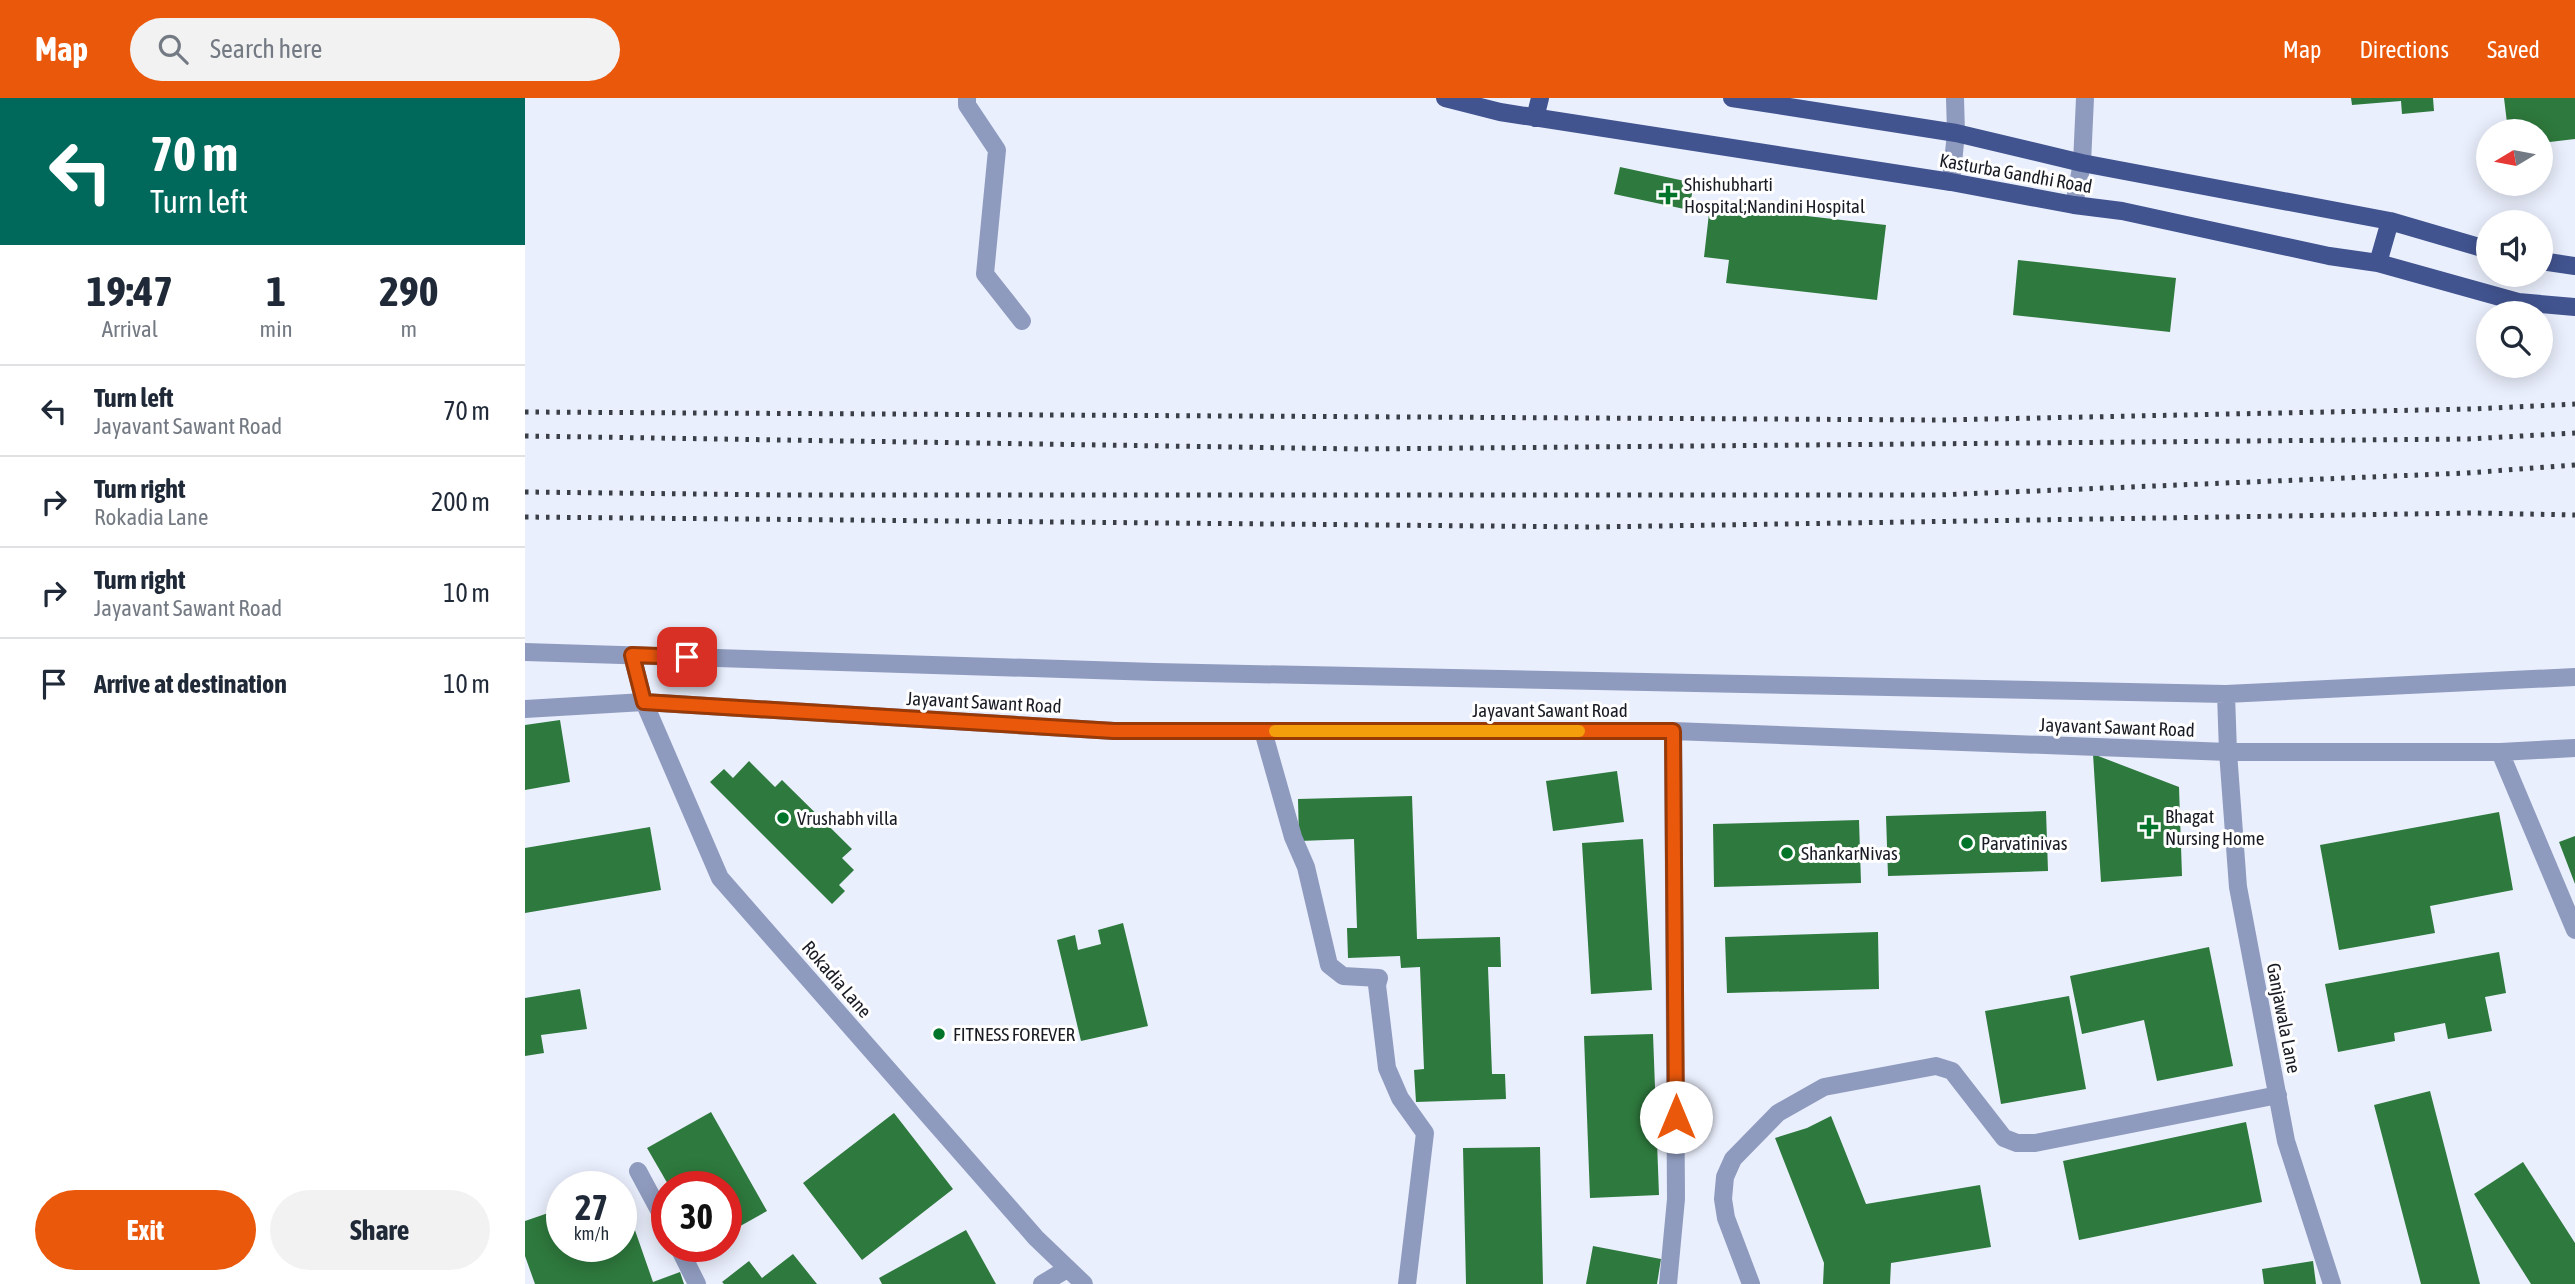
<!DOCTYPE html>
<html lang="en">
<head>
<meta charset="utf-8">
<style>
	:root { --surface:#fff; --page:#f2f2f3; --text:#1f2937; --muted:#747a83; --line:#e0e1e3; --accent:#ea580c }
	body { margin:0; font-family:"Asap Condensed",sans-serif; background:var(--page); color:var(--text); height:100vh; display:flex; flex-direction:column; font-size:26px; white-space:nowrap }
	* { box-sizing:border-box; margin:0 }
	p { font-size:23px; color:var(--muted) }
	.icon { flex:none; width:38px; height:38px; fill:none; stroke:currentColor; stroke-width:2; stroke-linecap:round; stroke-linejoin:round }
	.map { position:relative; flex:1; overflow:hidden }
	.sheet { display:flex; flex-direction:column; background:var(--surface); width:525px }
	.sheet>* { flex:none }
	.top-card { background:#00695c; color:#fff; overflow:hidden }
	.needle { width:46px; rotate:260deg }
	.tools { position:absolute; left:1951px; top:21px; display:grid; gap:14px }
	.tools a { display:grid; place-items:center; width:77px; height:77px; border-radius:50%; background:var(--surface); box-shadow:0 4px 18px #0003; font-size:35px }
	.speed { position:absolute; left:21px; top:1073px; display:flex; gap:14px; font-size:35px; font-weight:700; text-align:center }
	.speed>* { display:grid; place-content:center; width:91px; height:91px; border-radius:50%; background:var(--surface); box-shadow:0 4px 18px #0003; line-height:1 }
	.speed small { font-size:18px; font-weight:400 }
	.speed .limit { border:10px solid #d22; background:#fff; color:#111 }
	.pin { position:absolute; display:grid; place-items:center; width:60px; height:60px; color:#fff; margin:-30px; border-radius:14px; box-shadow:0 4px 10px #0006 }
	.me { position:absolute; width:77px; margin:-38px; rotate:0deg; stroke-linejoin:round; filter:drop-shadow(0 0 5px #0008) }
	.turn { display:flex; align-items:center; gap:24px; height:147px; padding:0 35px; font-size:32px }
	.turn .icon { width:91px; height:91px; stroke-width:2.5 }
	.turn b { display:block; font-size:49px; line-height:60px }
	.eta { display:flex; justify-content:space-evenly; align-items:center; height:119px; text-align:center }
	.eta b { font-size:42px; font-weight:700; line-height:49px }
	.button { display:flex; gap:14px; margin-top:auto; padding:14px 35px }
	.button a { flex:1; height:80px; border-radius:42px; background:var(--accent); color:#fff; font-size:28px; font-weight:700; line-height:80px; text-align:center }
	.button a+a { background:var(--page); color:var(--text) }
	ul { padding:0; list-style:none }
	li { display:flex; align-items:center; gap:21px; height:91px; padding:0 35px; border-top:2px solid var(--line) }
	li div { flex:1 }
	li b { display:block; font-size:26px }
	li em { font-style:normal }
	header { display:flex; align-items:center; gap:42px; box-sizing:border-box; height:98px; padding:0 35px; background:var(--accent); color:#fff }
	header strong { font-size:33px }
	nav { display:flex; gap:38px; margin-inline-start:auto; font-size:24px }
	.search { width:490px; height:63px; background:var(--page); display:flex; align-items:center; gap:18px; box-sizing:border-box; padding:0 24px; border-radius:38px; color:var(--muted); font-size:26px }
	main { display:flex; flex:1; min-height:0 }
	.map>svg:first-child { display:block }
	.building { fill:#2e793d }
	.lines { fill:none; stroke-linecap:round; stroke-linejoin:round }
	.minor { stroke:#8f9bbe; stroke-width:18 }
	.major { stroke:#425490; stroke-width:18 }
	.rail { stroke:#3a3e46; stroke-width:5; stroke-dasharray:3.5 7; stroke-linecap:butt }
	.route-casing { stroke:#983908; stroke-width:18 }
	.route { stroke:#ea580c; stroke-width:12 }
	.slow { stroke:#f59e0b; stroke-width:12 }
	.poi-dot { fill:#00752a; stroke:#fff; stroke-width:2.5 }
	.labels { text-anchor:middle; stroke-width:6; stroke-linejoin:round; paint-order:stroke }
	.street-label { font-size:19px; fill:#191c24; stroke:#fff }
	.poi-label { font-size:19px; fill:#191c24; stroke:#fff; text-anchor:start }
</style>
</head>
<body>
<header>
<strong>Map</strong>
<div class="search"><svg class="icon" aria-label="search" viewBox="0 0 24 24"><circle cx="10" cy="10" r="6"/><path d="M15 15l6 6"/></svg>Search here</div>
<nav><a>Map</a><a>Directions</a><a>Saved</a></nav>
</header>
<main>
<section class="sheet">
<div class="top-card">
<div class="turn"><svg class="icon" aria-label="left" viewBox="0 0 24 24"><path d="M17 20v-9H6M10 6l-5 5 5 5"/></svg><div><b>70 m</b>Turn left</div></div>
</div>
<div class="eta">
<div><b>19:47</b><p>Arrival</p></div>
<div><b>1</b><p>min</p></div>
<div><b>290</b><p>m</p></div>
</div>
<ul>
<li><svg class="icon" aria-label="left" viewBox="0 0 24 24"><path d="M17 20v-9H6M10 6l-5 5 5 5"/></svg><div><b>Turn left</b><p>Jayavant Sawant Road</p></div><em>70 m</em></li>
<li><svg class="icon" aria-label="right" viewBox="0 0 24 24"><path d="M7 20v-9h11M14 6l5 5-5 5"/></svg><div><b>Turn right</b><p>Rokadia Lane</p></div><em>200 m</em></li>
<li><svg class="icon" aria-label="right" viewBox="0 0 24 24"><path d="M7 20v-9h11M14 6l5 5-5 5"/></svg><div><b>Turn right</b><p>Jayavant Sawant Road</p></div><em>10 m</em></li>
<li><svg class="icon" aria-label="arrive" viewBox="0 0 24 24"><path d="M6 21V4h12l-3 4 3 4H6"/></svg><div><b>Arrive at destination</b></div><em>10 m</em></li>
</ul>
<div class="button"><a>Exit</a><a>Share</a></div>
</section>
<div class="map">
<svg width="2050" height="1186" viewBox="0 0 2050 1186">
	<rect width="100%" height="100%" fill="#eaeffd"/>
	<path class="building" d="M 1826,0 L 1908,0 L 1909,13 L 1877,16 L 1876,3 L 1827,7 Z
		M 1979,0 L 2050,0 L 2050,41 L 2016,45 L 2016,33 L 1983,33 Z
		M 1095,69 L 1169,85 L 1164,112 L 1089,96 Z
		M 1185,107 L 1361,127 L 1352,202 L 1201,185 L 1204,162 L 1179,159 Z
		M 1493,162 L 1651,180 L 1645,234 L 1488,217 Z
		M 35,622 L 45,684 L 0,692 L 0,627 Z
		M 1568,656 L 1654,689 L 1657,778 L 1576,784 Z
		M 224,663 L 250,689 L 257,682 L 327,751 L 317,760 L 329,772 L 314,787 L 320,793 L 307,806 L 185,684 L 199,671 L 208,680 Z
		M 1092,673 L 1099,724 L 1028,733 L 1021,683 Z
		M 887,698 L 892,841 L 975,839 L 976,869 L 963,869 L 967,976 L 980,976 L 981,1001 L 891,1004 L 889,972 L 899,971 L 895,869 L 876,870 L 875,858 L 823,860 L 822,830 L 832,830 L 829,741 L 774,743 L 773,701 Z
		M 1521,713 L 1523,773 L 1363,778 L 1361,718 Z
		M 1974,714 L 1988,792 L 1905,808 L 1910,835 L 1814,852 L 1795,747 Z
		M 1334,722 L 1336,785 L 1189,789 L 1188,726 Z
		M 125,729 L 136,792 L 0,815 L 0,750 Z
		M 2050,738 L 2050,786 L 2034,744 Z
		M 1118,741 L 1127,892 L 1066,896 L 1057,745 Z
		M 598,825 L 623,928 L 556,943 L 532,842 L 550,837 L 553,852 L 576,846 L 573,832 Z
		M 1353,834 L 1354,891 L 1202,895 L 1200,839 Z
		M 1684,849 L 1708,968 L 1632,983 L 1619,922 L 1557,936 L 1545,878 Z
		M 1974,854 L 1981,895 L 1960,899 L 1967,933 L 1923,941 L 1920,925 L 1869,935 L 1870,943 L 1813,954 L 1800,886 Z
		M 55,891 L 62,931 L 16,937 L 19,955 L 0,958 L 0,900 Z
		M 1544,898 L 1561,991 L 1476,1006 L 1460,913 Z
		M 1128,936 L 1134,1097 L 1065,1100 L 1059,938 Z
		M 1905,993 L 1955,1186 L 1896,1186 L 1849,1007 Z
		M 186,1014 L 242,1113 L 201,1136 L 201,1088 L 144,1088 L 122,1050 Z
		M 369,1015 L 428,1091 L 337,1162 L 278,1085 Z
		M 1306,1018 L 1341,1106 L 1455,1087 L 1466,1149 L 1366,1165 L 1365,1186 L 1298,1186 L 1299,1165 L 1250,1040 L 1282,1030 Z
		M 1721,1024 L 1737,1104 L 1554,1142 L 1538,1063 Z
		M 1015,1049 L 1018,1186 L 941,1186 L 938,1050 Z
		M 1998,1064 L 2050,1145 L 2050,1186 L 2006,1186 L 1949,1096 Z
		M 97,1095 L 128,1184 L 155,1174 L 159,1186 L 10,1186 L 0,1158 L 0,1123 L 32,1112 L 37,1127 L 37,1148 L 96,1148 Z
		M 441,1132 L 471,1186 L 357,1186 L 354,1180 Z
		M 1068,1148 L 1136,1161 L 1132,1186 L 1061,1186 Z
		M 268,1156 L 292,1186 L 199,1186 L 197,1184 L 224,1163 L 237,1180 Z
		M 1788,1163 L 1791,1186 L 1739,1186 L 1737,1171 Z"/>
	<g class="lines">
		<path class="minor" d="M 442,0 L 442,7 L 472,52 L 460,176 L 497,223
			M 1426,84 L 1431,35 L 1430,0
			M 1549,107 L 1557,65 L 1560,0
			M 0,554 L 630,574 L 1701,596 L 2050,579
			M 107,557 L 119,604 L 195,780 L 511,1140 L 559,1186
			M 1701,596 L 1703,654 L 1713,789 L 1761,1043 L 1807,1186
			M 0,611 L 119,604 L 589,633 L 1148,633 L 1703,654 L 1975,654 L 2050,650
			M 738,633 L 768,739 L 781,769 L 804,867 L 818,878 L 854,880 L 852,887 L 862,970 L 875,1000 L 900,1035 L 882,1186
			M 1975,654 L 2050,832
			M 113,1073 L 142,1127
			M 153,1148 L 172,1186
			M 517,1186 L 542,1171
			M 1143,1186 L 1151,1101 L 1148,633
			M 1226,1186 L 1201,1120 L 1198,1101 L 1200,1079 L 1208,1061 L 1253,1015 L 1299,989 L 1411,968 L 1427,973 L 1479,1040 L 1492,1045 L 1510,1045 L 1753,997"/>
		<path class="major" d="M 920,0 L 975,14 L 1426,84 L 1549,107 L 1597,113 L 1804,158 L 1853,165 L 1993,204 L 2050,209
			M 1207,0 L 1431,35 L 1557,65 L 1865,123 L 1964,152
			M 1010,20 L 1015,0
			M 2016,163 L 2050,168
			M 1853,165 L 1865,123"/>
		<path class="rail" d="M 0,314 L 1416,322 L 1946,311 L 2050,306
			M 0,338 L 835,351 L 1943,341 L 2050,335
			M 0,394 L 258,397 L 1413,397 L 1941,375 L 2050,367
			M 0,419 L 1068,429 L 1948,415 L 2050,417"/>
	</g>
	<g class="lines">
		<g class="route-casing">
			<path id="route" d="M 162,559 L 107,557 L 119,604 L 589,633 L 1148,633 L 1151,1019"/>
		</g>
		<use href="#route" class="route"/>
		<path class="slow" d="M 750,633 L 1054,633"/>
	</g>
	<g class="poi-dot">
		<path d="M1139.5 86.5h7v7h7v7h-7v7h-7v-7h-7v-7h7z"/>
		<circle cx="258" cy="720" r="7"/>
		<path d="M1620.5 718.5h7v7h7v7h-7v7h-7v-7h-7v-7h7z"/>
		<circle cx="1442" cy="745" r="7"/>
		<circle cx="1262" cy="755" r="7"/>
		<circle cx="414" cy="936" r="7"/>
	</g>
	<g class="labels">
		<g class="street-label">
			<text transform="translate(1491 75) rotate(10)" y="7">Kasturba Gandhi Road</text>
			<text transform="translate(459 604) rotate(3)" y="7">Jayavant Sawant Road</text>
			<text x="1025" y="619">Jayavant Sawant Road</text>
			<text transform="translate(1592 629) rotate(2)" y="7">Jayavant Sawant Road</text>
			<text transform="translate(312 881) rotate(49)" y="7">Rokadia Lane</text>
			<text transform="translate(1759 920) rotate(79)" y="7">Ganjawala Lane</text>
		</g>
		<g class="poi-label">
			<text x="1159" y="93">Shishubharti<tspan x="1159" dy="22">Hospital;Nandini Hospital</tspan></text>
			<text x="1640" y="725">Bhagat<tspan x="1640" dy="22">Nursing Home</tspan></text>
			<text x="272" y="727">Vrushabh villa</text>
			<text x="1456" y="752">Parvatinivas</text>
			<text x="1276" y="762">ShankarNivas</text>
			<text x="428" y="943">FITNESS FOREVER</text>
		</g>
	</g>
</svg>
<div class="tools">
<a><svg class="needle" viewBox="-14 -14 28 28"><path d="M0-13l5 13h-10z" fill="#e53935"/><path d="M0 13l5-13h-10z" fill="#747a83"/></svg></a>
<a><svg class="icon" aria-label="sound" viewBox="0 0 24 24"><path d="M4 9h4l5-4v14l-5-4H4zM17 9q2 3 0 6"/></svg></a>
<a><svg class="icon" aria-label="search" viewBox="0 0 24 24"><circle cx="10" cy="10" r="6"/><path d="M15 15l6 6"/></svg></a>
</div>
<div class="speed"><div>27<small>km/h</small></div><div class="limit">30</div></div>
<div class="pin" style="left:162px;top:559px;background:#d93025"><svg class="icon" aria-label="arrive" viewBox="0 0 24 24"><path d="M6 21V4h12l-3 4 3 4H6"/></svg></div>
<svg class="me" style="left:1151px;top:1019px" viewBox="-20 -20 40 40"><circle r="19" fill="#fff"/><path d="M0-13L10 11 0 6-10 11z" fill="#ea580c"/></svg>
</div>
</main>
</body>
</html>
